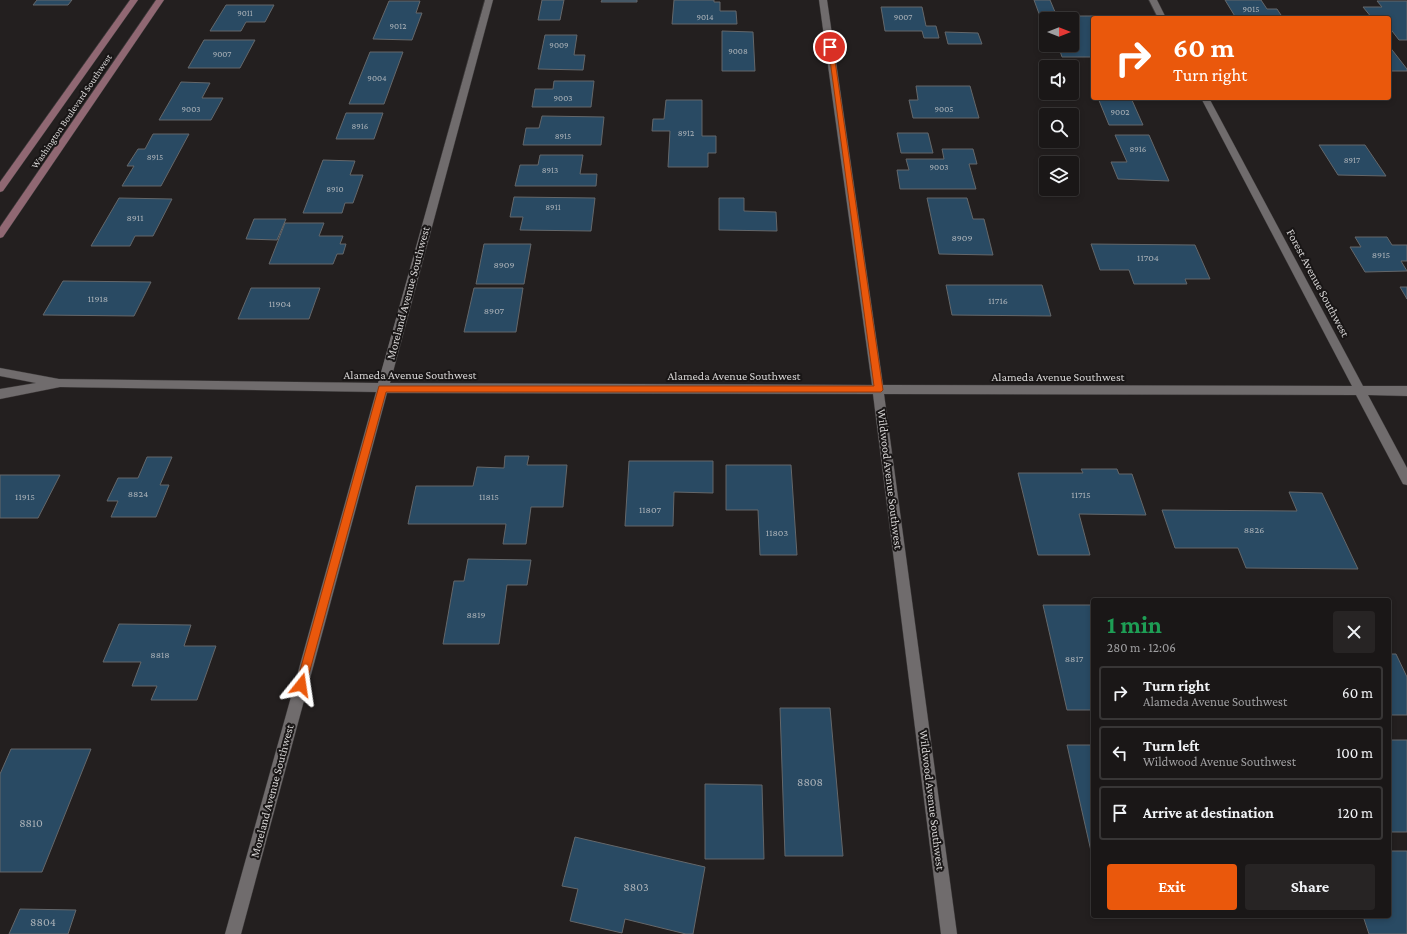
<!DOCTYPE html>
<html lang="en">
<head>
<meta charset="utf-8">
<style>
	:root { --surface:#1a1717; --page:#272424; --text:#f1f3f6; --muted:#9f9fa1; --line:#383636; --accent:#ea580c }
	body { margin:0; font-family:"Crimson Pro",serif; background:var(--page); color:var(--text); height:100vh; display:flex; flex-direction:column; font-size:15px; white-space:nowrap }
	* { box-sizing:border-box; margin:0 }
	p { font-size:13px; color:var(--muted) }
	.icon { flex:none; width:22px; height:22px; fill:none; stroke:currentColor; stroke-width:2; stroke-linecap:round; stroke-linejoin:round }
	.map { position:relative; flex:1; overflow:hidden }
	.panel { position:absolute; left:1091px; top:598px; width:300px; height:320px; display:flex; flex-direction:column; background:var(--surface); border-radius:4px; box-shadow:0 2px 6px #0003,0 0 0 1px var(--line) }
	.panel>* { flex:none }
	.banner { position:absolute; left:1091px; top:16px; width:300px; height:84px; border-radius:4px; box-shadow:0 2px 6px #0003,0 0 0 1px var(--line); background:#ea580c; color:#fff; overflow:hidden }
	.needle { width:26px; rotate:90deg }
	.tools { position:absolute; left:1039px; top:12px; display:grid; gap:8px }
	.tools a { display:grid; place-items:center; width:40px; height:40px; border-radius:4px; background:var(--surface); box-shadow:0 2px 6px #0003,0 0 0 1px var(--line); font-size:20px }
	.pin { position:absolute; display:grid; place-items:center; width:34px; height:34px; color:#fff; margin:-17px; border:2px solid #fff; border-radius:50%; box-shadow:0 1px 4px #0007 }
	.me { position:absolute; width:44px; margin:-22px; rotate:15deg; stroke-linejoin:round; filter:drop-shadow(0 0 3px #0008) }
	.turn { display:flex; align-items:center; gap:14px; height:84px; padding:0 16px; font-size:18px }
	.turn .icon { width:52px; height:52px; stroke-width:2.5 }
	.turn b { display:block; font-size:28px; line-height:34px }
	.round { display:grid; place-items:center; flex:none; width:42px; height:42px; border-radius:4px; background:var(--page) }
	.summary { display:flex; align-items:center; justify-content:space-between; height:68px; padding:0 16px }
	h1 { font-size:24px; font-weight:700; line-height:30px; color:#1e9e55 }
	.primary-button { display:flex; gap:8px; margin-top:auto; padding:8px 16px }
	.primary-button a { flex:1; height:46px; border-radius:4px; background:var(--accent); color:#fff; font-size:16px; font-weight:700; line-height:46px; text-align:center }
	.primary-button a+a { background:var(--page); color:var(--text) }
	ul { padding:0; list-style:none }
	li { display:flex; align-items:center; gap:12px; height:54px; margin:0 8px 6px; padding:0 8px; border:2px solid var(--line); border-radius:4px }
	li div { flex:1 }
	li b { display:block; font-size:15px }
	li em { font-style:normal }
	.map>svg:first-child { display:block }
	.building { fill:#294a63; stroke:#64676a }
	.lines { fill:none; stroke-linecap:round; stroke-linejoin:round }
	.street-casing { stroke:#3c3939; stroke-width:1 }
	.secondary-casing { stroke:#3c3939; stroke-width:1 }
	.street { fill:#706c6d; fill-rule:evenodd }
	.secondary { fill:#906873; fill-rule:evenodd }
	.route { fill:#ea580c; stroke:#983908 }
	.labels { text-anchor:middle; stroke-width:4; stroke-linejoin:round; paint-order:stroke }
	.far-number-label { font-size:9px; fill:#aab1b7 }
	.far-street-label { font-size:10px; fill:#d5d3d3; stroke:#191616 }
	.number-label { font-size:10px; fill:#aab1b7 }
	.street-label { font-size:12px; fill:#d5d3d3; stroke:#191616 }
	.near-number-label { font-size:12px; fill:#aab1b7 }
</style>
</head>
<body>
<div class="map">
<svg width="1407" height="934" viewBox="0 0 1407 934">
	<rect width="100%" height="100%" fill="#231f1f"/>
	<path class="building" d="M 37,0 L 72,0 L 68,5 L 33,5 Z
		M 542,0 L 564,0 L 560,20 L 538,20 Z
		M 602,0 L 637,0 L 637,2 L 601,2 Z
		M 674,0 L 714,0 L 714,2 L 720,2 L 720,11 L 736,11 L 737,24 L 672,24 Z
		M 1034,0 L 1050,0 L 1058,19 L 1041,19 Z
		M 1225,0 L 1261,0 L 1267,9 L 1277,9 L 1283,18 L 1236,18 Z
		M 389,1 L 420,1 L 416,13 L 422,13 L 412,40 L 373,39 Z
		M 1377,1 L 1407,1 L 1407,40 L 1399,40 L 1389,27 L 1389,18 L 1372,18 L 1363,7 L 1382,7 Z
		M 226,5 L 274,5 L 265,22 L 246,22 L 241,31 L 210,31 Z
		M 881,7 L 922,7 L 926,26 L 936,26 L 939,38 L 924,38 L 922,31 L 885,31 Z
		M 1063,16 L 1096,16 L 1096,18 L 1093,18 L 1093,57 L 1062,57 L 1058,45 L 1072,45 L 1072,19 L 1064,19 Z
		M 722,31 L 753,32 L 755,71 L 722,71 Z
		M 945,32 L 978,33 L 982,44 L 948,44 Z
		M 545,35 L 577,35 L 574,55 L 585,55 L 583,70 L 538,69 Z
		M 204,40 L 255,40 L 240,68 L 188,68 Z
		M 1389,46 L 1407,69 L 1407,71 L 1389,71 Z
		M 370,52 L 403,52 L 384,104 L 349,104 Z
		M 554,81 L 594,81 L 591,107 L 532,107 L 535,89 L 553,89 Z
		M 181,82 L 210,83 L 202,98 L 223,98 L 211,120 L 159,120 Z
		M 916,86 L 970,86 L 979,118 L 913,118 L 909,100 L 918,100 Z
		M 1098,98 L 1131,98 L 1143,125 L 1109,125 Z
		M 666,100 L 702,100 L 702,136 L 716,136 L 716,153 L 708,153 L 708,167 L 668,167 L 670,131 L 652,131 L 653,119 L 664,119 Z
		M 346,113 L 383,113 L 374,139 L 336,139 Z
		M 542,116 L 604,117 L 601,145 L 523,145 L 526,128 L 539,128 Z
		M 897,133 L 928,133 L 933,153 L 901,153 Z
		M 153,134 L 189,134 L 161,186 L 122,186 L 134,166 L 127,166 L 138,149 L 145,149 Z
		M 1115,135 L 1149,135 L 1169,181 L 1118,179 L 1111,162 L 1127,162 Z
		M 1319,145 L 1365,145 L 1386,176 L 1338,175 Z
		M 942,149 L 973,149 L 977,164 L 969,164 L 976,189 L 900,189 L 897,170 L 909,170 L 906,159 L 944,159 Z
		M 540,155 L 583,155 L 580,174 L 597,174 L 596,186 L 515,186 L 520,165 L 538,165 Z
		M 323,160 L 355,161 L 350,175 L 363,175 L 353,203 L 345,203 L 342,213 L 303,213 Z
		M 514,197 L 595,198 L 591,231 L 520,230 L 523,217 L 510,217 Z
		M 119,198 L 172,199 L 153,236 L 135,236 L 130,246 L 91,246 Z
		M 719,198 L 744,198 L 744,211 L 776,212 L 777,231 L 719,230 Z
		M 927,198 L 967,198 L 973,219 L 984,219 L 993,255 L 939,254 Z
		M 254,219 L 286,219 L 277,240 L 246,239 Z
		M 285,223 L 324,223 L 319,236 L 343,236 L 340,244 L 346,244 L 343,254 L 337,254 L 333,264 L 269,264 Z
		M 1355,237 L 1387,237 L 1392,245 L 1407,245 L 1407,261 L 1401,261 L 1407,271 L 1365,272 L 1350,247 L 1361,247 Z
		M 484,244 L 531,244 L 524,284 L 476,284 Z
		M 1091,244 L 1195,245 L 1210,279 L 1185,279 L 1187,284 L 1134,284 L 1129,270 L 1100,270 Z
		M 63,281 L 151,282 L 134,316 L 43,315 Z
		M 946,285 L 1042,285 L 1051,316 L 952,315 Z
		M 1400,287 L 1407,287 L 1407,299 Z
		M 251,288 L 320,288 L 309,319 L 238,319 Z
		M 474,288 L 523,288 L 516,332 L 464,332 Z
		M 505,456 L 529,456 L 527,465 L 567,465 L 563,507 L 531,507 L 526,544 L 503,544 L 506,524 L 408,524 L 416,486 L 473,486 L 477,467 L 504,468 Z
		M 147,457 L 172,457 L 160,485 L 169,485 L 156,517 L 111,517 L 118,501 L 107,501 L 118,478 L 138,478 Z
		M 629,461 L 713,461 L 713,493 L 674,492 L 673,526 L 625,526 Z
		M 726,465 L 791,465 L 797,555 L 760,555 L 758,510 L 726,510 Z
		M 1081,469 L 1117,469 L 1119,474 L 1132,474 L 1146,515 L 1079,514 L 1090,555 L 1038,555 L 1018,473 L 1083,473 Z
		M 0,475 L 60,475 L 38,518 L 0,518 Z
		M 1289,492 L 1322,493 L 1358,569 L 1246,568 L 1238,548 L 1175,548 L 1162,510 L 1297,511 Z
		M 468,559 L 531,560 L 527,585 L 507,585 L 499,644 L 443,644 L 454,581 L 464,581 Z
		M 1043,605 L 1093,605 L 1093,710 L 1067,710 Z
		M 119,624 L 191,625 L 184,646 L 216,646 L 197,700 L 151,700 L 157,686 L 132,686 L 141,662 L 103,662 Z
		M 1389,654 L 1396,654 L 1407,677 L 1407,715 L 1389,715 Z
		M 780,708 L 830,708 L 843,856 L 785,856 Z
		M 1389,740 L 1407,740 L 1407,832 L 1389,832 Z
		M 1067,745 L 1093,745 L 1093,860 Z
		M 11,749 L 91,749 L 42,872 L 0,872 L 0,774 Z
		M 705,784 L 762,785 L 764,859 L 705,859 Z
		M 575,837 L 705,867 L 693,934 L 686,934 L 625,919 L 622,933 L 570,921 L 578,889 L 562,886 Z
		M 1389,851 L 1407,851 L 1407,934 L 1369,934 L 1363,916 L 1389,916 Z
		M 20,909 L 76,910 L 68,934 L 9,934 Z"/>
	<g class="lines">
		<g class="street-casing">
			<path id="street" d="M 485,0 L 493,0 L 390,383 L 872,385 L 819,0 L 827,0 L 883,385 L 1352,386 L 1201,98 L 1209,98 L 1363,386 L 1407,386 L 1407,396 L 1368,395 L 1407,468 L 1407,485 L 1403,484 L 1356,395 L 884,394 L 957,934 L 941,934 L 873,394 L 387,393 L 241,934 L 225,934 L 376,392 L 60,387 L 0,399 L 0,389 L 36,383 L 0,376 L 0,368 L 59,379 L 378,383 Z
				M 1149,0 L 1157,0 L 1166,18 L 1158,18 Z"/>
		</g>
		<g class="secondary-casing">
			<path id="secondary" d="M 130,0 L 138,0 L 3,191 L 0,192 L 0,182 Z
				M 156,0 L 164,0 L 3,237 L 0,238 L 0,227 Z"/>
		</g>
		<use href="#street" class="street"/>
		<use href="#secondary" class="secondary"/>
	</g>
	<path class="route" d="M 828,45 L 833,47 L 883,390 L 881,392 L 386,392 L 306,685 L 305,689 L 301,690 L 297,689 L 296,685 L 379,386 L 874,386 Z"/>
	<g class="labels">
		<g class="far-number-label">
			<text x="1251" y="12">9015</text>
			<text x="245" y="16">9011</text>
			<text x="705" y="20">9014</text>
			<text x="903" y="20">9007</text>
			<text x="398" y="29">9012</text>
			<text x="559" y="48">9009</text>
			<text x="738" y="54">9008</text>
			<text x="222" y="57">9007</text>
			<text x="377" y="81">9004</text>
			<text x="563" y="101">9003</text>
			<text x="191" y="112">9003</text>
			<text x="944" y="112">9005</text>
			<text x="1120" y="115">9002</text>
			<text x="360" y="129">8916</text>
			<text x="686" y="136">8912</text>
			<text x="563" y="139">8915</text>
			<text x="1138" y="152">8916</text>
			<text x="155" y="160">8915</text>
			<text x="1352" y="163">8917</text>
			<text x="939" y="170">9003</text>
			<text x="550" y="173">8913</text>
			<text x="335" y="192">8910</text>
			<text x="553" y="210">8911</text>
		</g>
		<g class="far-street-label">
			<text transform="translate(71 111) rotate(-56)" y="4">Washington Boulevard Southwest</text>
		</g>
		<g class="number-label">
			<text x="135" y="221">8911</text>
			<text x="962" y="241">8909</text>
			<text x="1381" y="258">8915</text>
			<text x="1148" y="261">11704</text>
			<text x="504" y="268">8909</text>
			<text x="98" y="302">11918</text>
			<text x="998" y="304">11716</text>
			<text x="280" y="307">11904</text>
			<text x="494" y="314">8907</text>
			<text x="138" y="497">8824</text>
			<text x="1081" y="498">11715</text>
			<text x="25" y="500">11915</text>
			<text x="489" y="500">11815</text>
			<text x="650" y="513">11807</text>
			<text x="1254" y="533">8826</text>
			<text x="777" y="536">11803</text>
			<text x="476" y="618">8819</text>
			<text x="160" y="658">8818</text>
			<text x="1074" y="662">8817</text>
		</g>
		<g class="street-label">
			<text transform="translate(1318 283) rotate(62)" y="4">Forest Avenue Southwest</text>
			<text transform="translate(408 293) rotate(-75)" y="4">Moreland Avenue Southwest</text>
			<text x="410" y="379">Alameda Avenue Southwest</text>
			<text x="734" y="380">Alameda Avenue Southwest</text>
			<text x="1058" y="381">Alameda Avenue Southwest</text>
			<text transform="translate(890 479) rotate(83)" y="4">Wildwood Avenue Southwest</text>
			<text transform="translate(272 791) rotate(-75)" y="4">Moreland Avenue Southwest</text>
			<text transform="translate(932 800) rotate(83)" y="4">Wildwood Avenue Southwest</text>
		</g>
		<g class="near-number-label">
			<text x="810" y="786">8808</text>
			<text x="31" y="827">8810</text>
			<text x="636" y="891">8803</text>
			<text x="43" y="926">8804</text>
		</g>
	</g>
</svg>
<div class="tools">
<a><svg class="needle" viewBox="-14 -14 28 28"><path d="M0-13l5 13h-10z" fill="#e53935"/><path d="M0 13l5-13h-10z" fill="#9f9fa1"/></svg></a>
<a><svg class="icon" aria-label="sound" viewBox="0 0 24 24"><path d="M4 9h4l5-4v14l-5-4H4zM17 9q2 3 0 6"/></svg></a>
<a><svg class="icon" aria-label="search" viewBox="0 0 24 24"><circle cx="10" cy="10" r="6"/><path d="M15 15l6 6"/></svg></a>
<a><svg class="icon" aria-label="layers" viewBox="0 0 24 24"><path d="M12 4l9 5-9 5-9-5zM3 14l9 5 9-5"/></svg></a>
</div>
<div class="pin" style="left:830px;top:47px;background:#d93025"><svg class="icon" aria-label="arrive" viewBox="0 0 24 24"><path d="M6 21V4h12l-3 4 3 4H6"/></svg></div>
<svg class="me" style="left:301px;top:685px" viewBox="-20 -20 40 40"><path d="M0-17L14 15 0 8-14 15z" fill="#ea580c" stroke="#fff" stroke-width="4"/></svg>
<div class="banner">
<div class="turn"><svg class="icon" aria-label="right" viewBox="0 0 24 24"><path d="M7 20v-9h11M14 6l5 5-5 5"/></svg><div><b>60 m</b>Turn right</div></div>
</div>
<section class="panel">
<div class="summary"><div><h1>1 min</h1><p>280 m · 12:06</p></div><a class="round"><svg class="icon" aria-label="close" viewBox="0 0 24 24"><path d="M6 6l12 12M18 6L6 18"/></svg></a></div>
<ul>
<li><svg class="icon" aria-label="right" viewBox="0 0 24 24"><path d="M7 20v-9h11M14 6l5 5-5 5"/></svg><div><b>Turn right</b><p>Alameda Avenue Southwest</p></div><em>60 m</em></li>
<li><svg class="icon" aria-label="left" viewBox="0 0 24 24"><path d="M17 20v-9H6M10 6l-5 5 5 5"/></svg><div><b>Turn left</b><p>Wildwood Avenue Southwest</p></div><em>100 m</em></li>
<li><svg class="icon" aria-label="arrive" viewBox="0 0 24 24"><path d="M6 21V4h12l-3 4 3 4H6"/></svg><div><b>Arrive at destination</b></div><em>120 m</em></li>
</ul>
<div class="primary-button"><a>Exit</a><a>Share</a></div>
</section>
</div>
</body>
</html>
